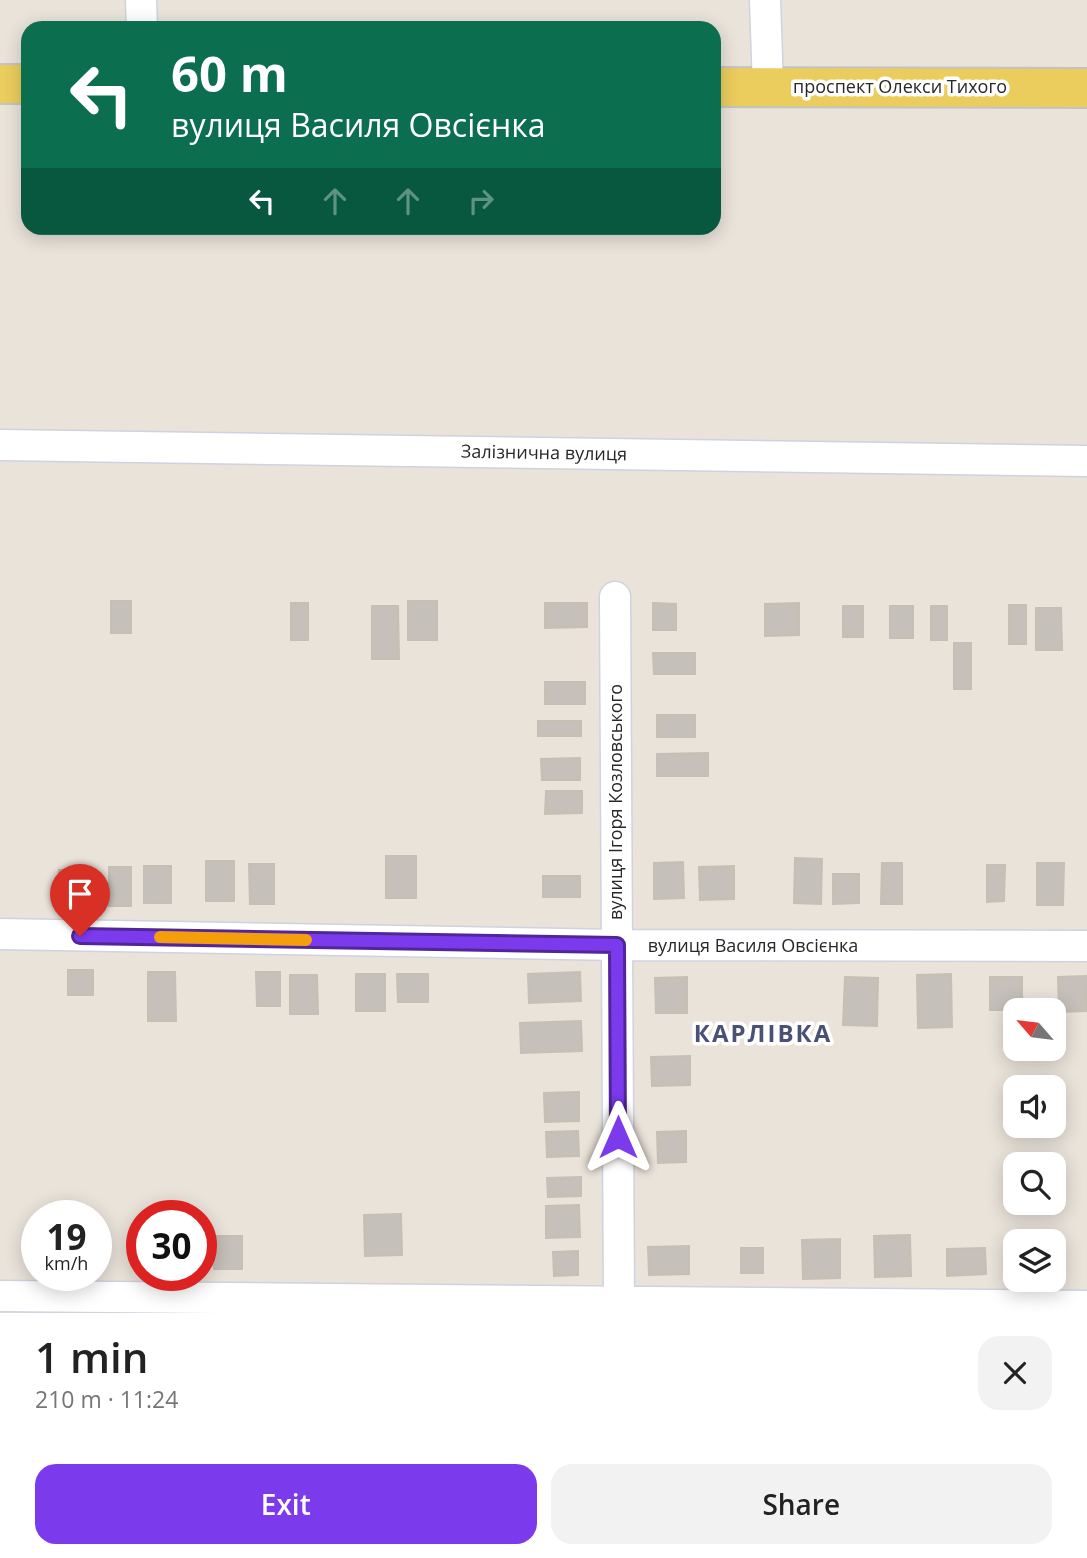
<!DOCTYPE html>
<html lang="en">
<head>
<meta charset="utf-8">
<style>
	:root { --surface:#fff; --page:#f2f2f2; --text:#222; --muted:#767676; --accent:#7c3aed }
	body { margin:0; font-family:"Open Sans",sans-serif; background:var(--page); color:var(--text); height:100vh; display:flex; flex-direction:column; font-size:26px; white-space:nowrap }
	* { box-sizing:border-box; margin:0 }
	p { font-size:23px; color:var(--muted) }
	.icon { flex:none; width:38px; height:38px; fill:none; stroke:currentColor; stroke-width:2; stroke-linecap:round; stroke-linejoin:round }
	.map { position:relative; height:1313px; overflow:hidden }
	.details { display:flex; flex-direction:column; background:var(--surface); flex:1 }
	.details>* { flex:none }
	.banner { position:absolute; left:21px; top:21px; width:700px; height:214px; border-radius:21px; box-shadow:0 4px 18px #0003; background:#0b6e4f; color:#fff; overflow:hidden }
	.needle { width:46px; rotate:298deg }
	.tools { position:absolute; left:1003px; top:998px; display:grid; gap:14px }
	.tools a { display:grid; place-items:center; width:63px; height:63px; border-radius:14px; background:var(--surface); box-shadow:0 4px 18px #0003; font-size:35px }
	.speed { position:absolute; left:21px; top:1200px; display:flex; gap:14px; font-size:35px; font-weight:700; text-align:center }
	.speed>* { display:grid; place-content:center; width:91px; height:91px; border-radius:50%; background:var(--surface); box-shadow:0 4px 18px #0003; line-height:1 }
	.speed small { font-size:18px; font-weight:400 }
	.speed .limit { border:10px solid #d22; background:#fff; color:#111 }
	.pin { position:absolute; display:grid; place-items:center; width:60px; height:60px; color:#fff; margin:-72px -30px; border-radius:50% 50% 50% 0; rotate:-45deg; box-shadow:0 0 7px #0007 }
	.pin .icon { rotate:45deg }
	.me { position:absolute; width:77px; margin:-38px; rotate:0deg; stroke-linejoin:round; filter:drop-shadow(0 0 5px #0008) }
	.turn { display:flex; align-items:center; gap:24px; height:147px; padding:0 35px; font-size:32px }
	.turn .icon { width:91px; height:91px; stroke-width:2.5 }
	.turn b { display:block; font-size:49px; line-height:60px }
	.lanes { display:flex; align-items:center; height:66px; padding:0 35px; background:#0003; justify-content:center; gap:35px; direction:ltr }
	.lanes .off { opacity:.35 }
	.round { display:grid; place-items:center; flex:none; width:74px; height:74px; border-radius:21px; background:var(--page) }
	.headline { display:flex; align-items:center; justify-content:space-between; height:119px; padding:0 35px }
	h1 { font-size:42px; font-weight:600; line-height:52px }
	.cta { display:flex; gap:14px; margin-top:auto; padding:14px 35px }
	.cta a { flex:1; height:80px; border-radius:21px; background:var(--accent); color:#fff; font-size:28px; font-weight:600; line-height:80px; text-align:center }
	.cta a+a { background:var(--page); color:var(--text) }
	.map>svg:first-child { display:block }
	.building { fill:#c5c0b9; stroke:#c5bfb4; stroke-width:2 }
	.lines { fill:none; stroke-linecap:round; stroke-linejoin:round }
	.minor-casing { stroke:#cfd2e0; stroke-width:33 }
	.major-casing { stroke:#c3c3c3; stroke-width:42 }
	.minor { stroke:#fff; stroke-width:30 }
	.major { stroke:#ebcd5e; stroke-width:38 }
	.route-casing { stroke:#51269a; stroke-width:18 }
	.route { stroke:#7c3aed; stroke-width:12 }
	.slow { stroke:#f59e0b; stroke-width:12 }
	.labels { text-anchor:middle; stroke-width:7; stroke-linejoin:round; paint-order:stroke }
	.street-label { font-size:18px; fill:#282828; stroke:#fff }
	.district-label { font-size:24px; font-weight:bold; letter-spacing:2px; fill:#4a5176; stroke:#fff }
</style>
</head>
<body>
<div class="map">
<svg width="1087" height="1313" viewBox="0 0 1087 1313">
	<rect width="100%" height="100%" fill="#eae3da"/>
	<path class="building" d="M 111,601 L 131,601 L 131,633 L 111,633 Z
		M 408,601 L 437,601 L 437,640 L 408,640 Z
		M 291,603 L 308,603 L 308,640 L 291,640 Z
		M 545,603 L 587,603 L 587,627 L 545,628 Z
		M 653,603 L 676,604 L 676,630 L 653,630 Z
		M 799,603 L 799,635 L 765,636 L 765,604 Z
		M 1009,605 L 1026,605 L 1026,644 L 1009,644 Z
		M 372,606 L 398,606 L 399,659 L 372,659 Z
		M 843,606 L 863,606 L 863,637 L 843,637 Z
		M 890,606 L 913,606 L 913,638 L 890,638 Z
		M 931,606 L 947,606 L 947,640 L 931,640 Z
		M 1036,608 L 1061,608 L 1062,650 L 1036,650 Z
		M 954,643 L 971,643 L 971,689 L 954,689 Z
		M 653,653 L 695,653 L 695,674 L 654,674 Z
		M 545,682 L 585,682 L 585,704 L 545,704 Z
		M 657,715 L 695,715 L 695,737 L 657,737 Z
		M 538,721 L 581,721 L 581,736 L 538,736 Z
		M 708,753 L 708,776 L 657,776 L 657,754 Z
		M 580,758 L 580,780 L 542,780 L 541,759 Z
		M 546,791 L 582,791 L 582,813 L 545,814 Z
		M 386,856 L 416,856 L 416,898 L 386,898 Z
		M 795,858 L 822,859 L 821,904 L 794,903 Z
		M 206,861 L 234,861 L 234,901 L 206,901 Z
		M 683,862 L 684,898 L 654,899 L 654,863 Z
		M 882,863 L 902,863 L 902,904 L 881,904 Z
		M 1037,863 L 1064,863 L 1063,905 L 1037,905 Z
		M 249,864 L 274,864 L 274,904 L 250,904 Z
		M 987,865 L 1005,865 L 1004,901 L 987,902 Z
		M 144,866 L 171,866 L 171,903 L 144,903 Z
		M 734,866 L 734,899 L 700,900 L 699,867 Z
		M 109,867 L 131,867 L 131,906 L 109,906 Z
		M 59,870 L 90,870 L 90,901 L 59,901 Z
		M 833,874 L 859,874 L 859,903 L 833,904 Z
		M 543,876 L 580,876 L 580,897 L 543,897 Z
		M 68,970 L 93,970 L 93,995 L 68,995 Z
		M 148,972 L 175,972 L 176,1021 L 148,1021 Z
		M 256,972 L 280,972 L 280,1006 L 257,1006 Z
		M 580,972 L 581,1001 L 529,1003 L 528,974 Z
		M 356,974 L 385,974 L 385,1011 L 356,1011 Z
		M 397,974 L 428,974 L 428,1002 L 398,1002 Z
		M 951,974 L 952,1027 L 918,1028 L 917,975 Z
		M 290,975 L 317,975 L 318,1014 L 290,1014 Z
		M 1087,976 L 1087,1011 L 1059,1012 L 1058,977 Z
		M 687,977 L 687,1013 L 656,1013 L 655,978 Z
		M 845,977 L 878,978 L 877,1026 L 843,1025 Z
		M 990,977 L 1022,977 L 1022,1010 L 990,1010 Z
		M 581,1021 L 582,1051 L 521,1053 L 520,1023 Z
		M 690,1056 L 690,1085 L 652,1086 L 651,1057 Z
		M 579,1092 L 579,1121 L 545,1122 L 544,1093 Z
		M 578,1131 L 579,1156 L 547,1157 L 546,1132 Z
		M 686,1131 L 686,1162 L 658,1163 L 657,1132 Z
		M 581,1177 L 581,1196 L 548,1197 L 547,1178 Z
		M 579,1205 L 580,1237 L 546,1238 L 546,1206 Z
		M 401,1214 L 402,1255 L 365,1256 L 364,1215 Z
		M 910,1235 L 911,1276 L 875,1277 L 874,1236 Z
		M 214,1236 L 242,1236 L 242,1269 L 214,1269 Z
		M 840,1239 L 840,1278 L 803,1279 L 802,1240 Z
		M 1059,1239 L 1060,1276 L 1054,1276 L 1054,1241 L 1025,1240 Z
		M 689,1246 L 689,1274 L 649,1275 L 648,1247 Z
		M 741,1248 L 763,1248 L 763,1273 L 741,1273 Z
		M 985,1248 L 986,1274 L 947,1276 L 947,1249 Z
		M 578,1251 L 578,1275 L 554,1276 L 553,1252 Z"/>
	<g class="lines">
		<g class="minor-casing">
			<path id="minor" d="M 141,0 L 142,28
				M 765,0 L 768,87
				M 0,445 L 1087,461
				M 615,597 L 619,1302
				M 0,934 L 617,945 L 1087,946
				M 0,1296 L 1087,1306"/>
		</g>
		<g class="major-casing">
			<path id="major" d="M 0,84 L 28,84
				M 714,87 L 1087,88"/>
		</g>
		<use href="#minor" class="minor"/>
		<use href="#major" class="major"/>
	</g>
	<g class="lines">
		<g class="route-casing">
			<path id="route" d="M 80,936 L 617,945 L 618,1137"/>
		</g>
		<use href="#route" class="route"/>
		<path class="slow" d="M 160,937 L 306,940"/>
	</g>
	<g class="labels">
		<g class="street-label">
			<text x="900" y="93">проспект Олекси Тихого</text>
			<text transform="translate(544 453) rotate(1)" y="6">Залізнична вулиця</text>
			<text transform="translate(616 802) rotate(-90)" y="6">вулиця Ігоря Козловського</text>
			<text x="753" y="952">вулиця Василя Овсієнка</text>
		</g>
		<g class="district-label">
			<text x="763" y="1042">КАРЛІВКА</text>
		</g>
	</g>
</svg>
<div class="tools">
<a><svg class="needle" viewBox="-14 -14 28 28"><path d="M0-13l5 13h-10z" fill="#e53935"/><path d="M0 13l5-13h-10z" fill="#767676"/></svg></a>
<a><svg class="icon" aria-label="sound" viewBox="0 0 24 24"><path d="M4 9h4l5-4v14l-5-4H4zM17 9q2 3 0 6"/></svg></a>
<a><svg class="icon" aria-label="search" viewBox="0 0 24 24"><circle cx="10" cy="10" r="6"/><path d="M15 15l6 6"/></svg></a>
<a><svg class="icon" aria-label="layers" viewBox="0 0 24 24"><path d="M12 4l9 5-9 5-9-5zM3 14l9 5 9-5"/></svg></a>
</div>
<div class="speed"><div>19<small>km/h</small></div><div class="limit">30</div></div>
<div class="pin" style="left:80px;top:936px;background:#d93025"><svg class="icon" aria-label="arrive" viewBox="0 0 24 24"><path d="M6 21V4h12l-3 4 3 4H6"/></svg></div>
<svg class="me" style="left:618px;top:1137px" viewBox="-20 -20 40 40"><path d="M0-17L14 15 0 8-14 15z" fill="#7c3aed" stroke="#fff" stroke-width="4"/></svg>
<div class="banner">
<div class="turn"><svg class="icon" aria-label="left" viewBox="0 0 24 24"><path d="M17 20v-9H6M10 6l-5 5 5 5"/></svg><div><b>60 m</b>вулиця Василя Овсієнка</div></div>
<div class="lanes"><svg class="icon" aria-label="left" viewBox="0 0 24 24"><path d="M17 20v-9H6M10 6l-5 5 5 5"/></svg><svg class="icon off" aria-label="ahead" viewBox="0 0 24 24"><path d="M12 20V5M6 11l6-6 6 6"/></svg><svg class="icon off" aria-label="ahead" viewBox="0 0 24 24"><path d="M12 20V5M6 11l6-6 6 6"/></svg><svg class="icon off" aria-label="right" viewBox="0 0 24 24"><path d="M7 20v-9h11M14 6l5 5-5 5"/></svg></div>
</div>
</div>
<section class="details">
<div class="headline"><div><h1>1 min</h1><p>210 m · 11:24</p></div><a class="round"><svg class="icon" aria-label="close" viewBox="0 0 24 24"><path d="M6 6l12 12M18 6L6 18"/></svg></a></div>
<div class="cta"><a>Exit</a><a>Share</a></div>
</section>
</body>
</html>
